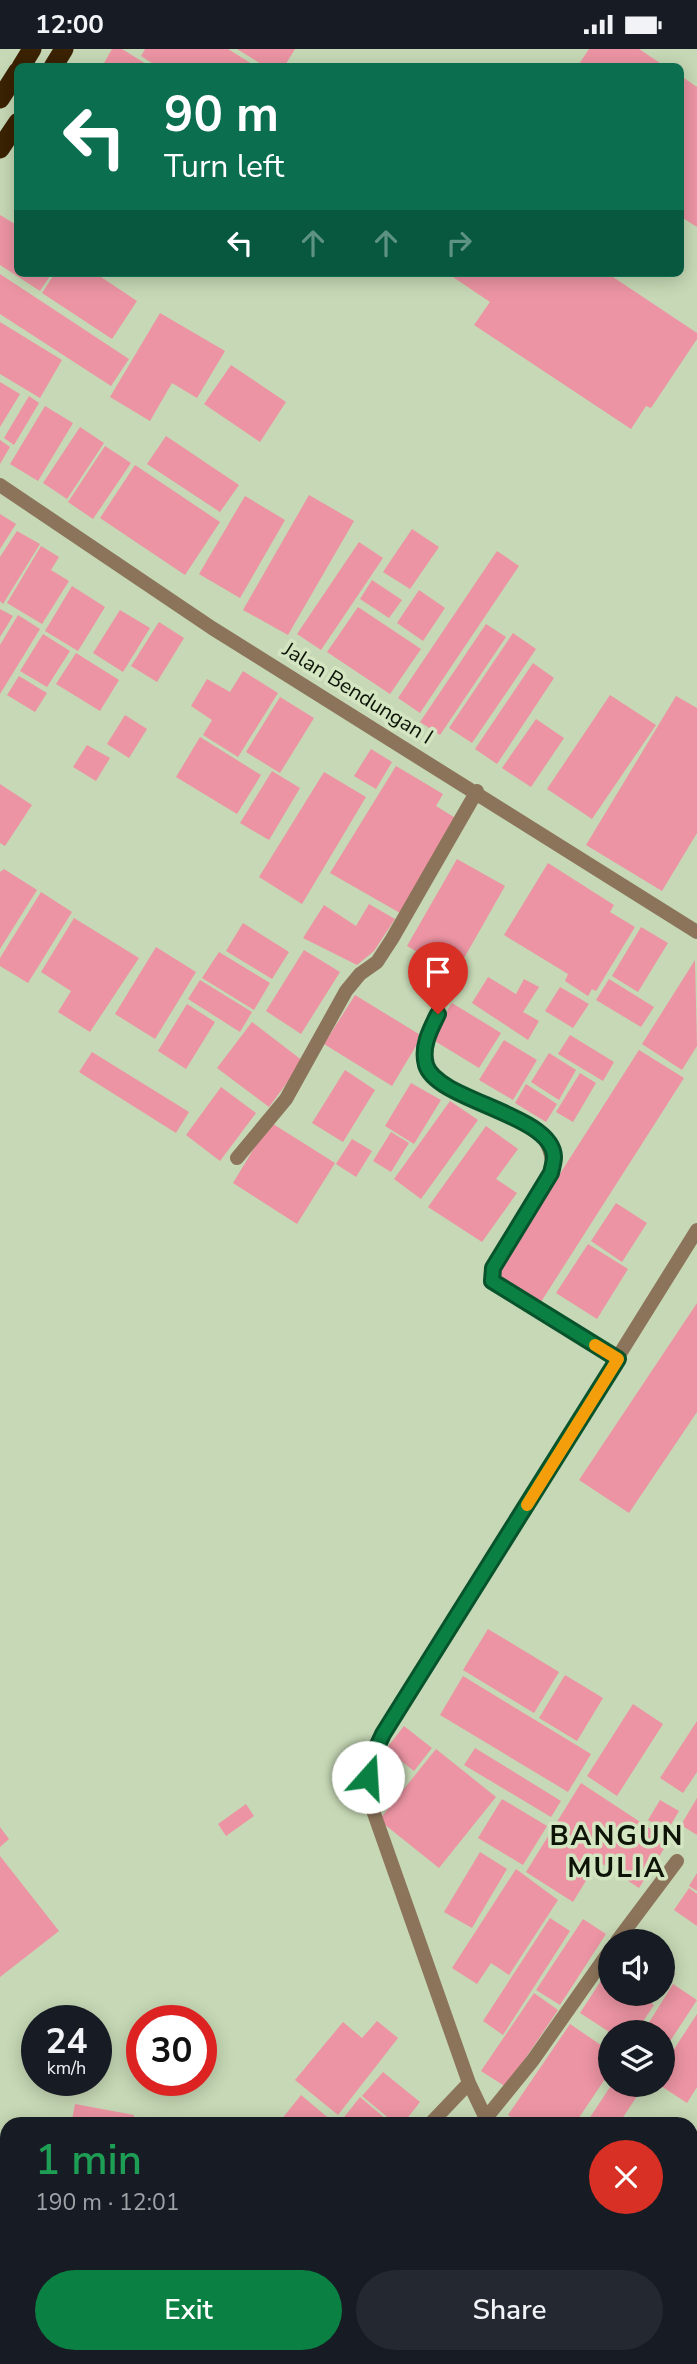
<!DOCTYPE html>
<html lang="en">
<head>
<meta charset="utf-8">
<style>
	:root { --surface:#171b24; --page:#242831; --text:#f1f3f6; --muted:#9ea1a6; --accent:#0b8043 }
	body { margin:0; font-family:"Nunito Sans",sans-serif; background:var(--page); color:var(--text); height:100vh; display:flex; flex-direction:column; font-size:26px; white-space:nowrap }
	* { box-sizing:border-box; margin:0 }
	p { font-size:23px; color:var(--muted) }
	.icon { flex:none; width:38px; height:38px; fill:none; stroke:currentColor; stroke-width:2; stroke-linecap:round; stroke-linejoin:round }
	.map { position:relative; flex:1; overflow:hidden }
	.drawer { position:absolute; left:0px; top:2068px; width:698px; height:247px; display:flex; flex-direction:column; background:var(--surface); border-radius:21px 21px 0 0; box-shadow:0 4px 18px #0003 }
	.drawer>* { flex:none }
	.guide { position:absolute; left:14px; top:14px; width:670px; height:214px; border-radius:10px; box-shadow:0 4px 18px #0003; background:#0b6e4f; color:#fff; overflow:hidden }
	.tools { position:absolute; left:598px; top:1880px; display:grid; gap:14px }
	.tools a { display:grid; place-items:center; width:77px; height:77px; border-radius:50%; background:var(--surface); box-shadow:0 4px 18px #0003; font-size:35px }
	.speed { position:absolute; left:21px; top:1956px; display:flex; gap:14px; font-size:35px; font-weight:700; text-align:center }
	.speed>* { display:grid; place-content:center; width:91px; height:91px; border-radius:50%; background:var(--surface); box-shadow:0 4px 18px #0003; line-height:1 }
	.speed small { font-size:18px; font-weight:400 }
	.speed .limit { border:10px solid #d22; background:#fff; color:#111 }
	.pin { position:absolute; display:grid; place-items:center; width:60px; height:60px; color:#fff; margin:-72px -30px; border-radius:50% 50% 50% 0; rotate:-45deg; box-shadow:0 0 7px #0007 }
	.pin .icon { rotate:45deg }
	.me { position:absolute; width:77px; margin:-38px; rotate:19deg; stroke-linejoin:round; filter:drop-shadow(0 0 5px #0008) }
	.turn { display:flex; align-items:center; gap:24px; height:147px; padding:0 35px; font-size:32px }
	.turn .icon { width:91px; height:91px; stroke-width:2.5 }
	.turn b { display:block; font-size:49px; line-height:60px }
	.lanes { display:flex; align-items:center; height:66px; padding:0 35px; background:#0003; justify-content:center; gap:35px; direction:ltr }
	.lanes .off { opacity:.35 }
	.round { display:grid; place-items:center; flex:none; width:74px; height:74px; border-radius:37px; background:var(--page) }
	.overview { display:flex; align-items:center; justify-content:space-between; height:119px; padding:0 35px }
	h1 { font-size:42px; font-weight:600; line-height:52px; color:#1e9e55 }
	.primary-button { display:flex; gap:14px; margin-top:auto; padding:14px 35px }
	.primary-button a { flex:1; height:80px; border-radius:42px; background:var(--accent); color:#fff; font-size:28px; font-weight:600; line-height:80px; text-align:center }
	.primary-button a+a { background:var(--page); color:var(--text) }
	.status { display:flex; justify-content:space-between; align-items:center; height:49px; padding:0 35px; background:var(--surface); direction:ltr }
	.status svg { height:19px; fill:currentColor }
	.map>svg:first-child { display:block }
	.building { fill:#ec94a3 }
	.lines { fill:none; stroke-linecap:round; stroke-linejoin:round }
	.minor { stroke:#8c745a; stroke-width:14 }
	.trunk { stroke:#3a2202; stroke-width:19 }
	.route-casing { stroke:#07532c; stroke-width:18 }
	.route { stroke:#0b8043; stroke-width:12 }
	.slow { stroke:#f59e0b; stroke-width:12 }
	.labels { text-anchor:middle; stroke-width:7; stroke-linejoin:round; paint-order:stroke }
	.street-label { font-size:21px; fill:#0d1307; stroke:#d3e5c1 }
	.district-label { font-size:28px; font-weight:bold; letter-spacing:2px; fill:#0d1307; stroke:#d3e5c1 }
</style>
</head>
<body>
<div class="status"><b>12:00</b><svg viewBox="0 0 49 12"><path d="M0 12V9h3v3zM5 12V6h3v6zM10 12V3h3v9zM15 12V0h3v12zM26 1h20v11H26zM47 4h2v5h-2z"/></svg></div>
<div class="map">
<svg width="697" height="2315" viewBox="0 0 697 2315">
	<rect width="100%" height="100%" fill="#c6d8b5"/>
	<path class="building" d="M 112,0 L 122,0 L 151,18 L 110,18 L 104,14 Z
		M 145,0 L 228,0 L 257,18 L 158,18 L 141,7 Z
		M 237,0 L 295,0 L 284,18 L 266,18 Z
		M 589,0 L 639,0 L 666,18 L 577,18 Z
		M 681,27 L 697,38 L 697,178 L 681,168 Z
		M 0,166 L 18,177 L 18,224 L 52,224 L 40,242 L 0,216 Z
		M 55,224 L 95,224 L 137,252 L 112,290 L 42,244 Z
		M 447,224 L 607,224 L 697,284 L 697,290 L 651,359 L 646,357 L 631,380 L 474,276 L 490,253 Z
		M 0,225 L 129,310 L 111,337 L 0,265 Z
		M 160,264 L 225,302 L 197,349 L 172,334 L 150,372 L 110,348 Z
		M 0,273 L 62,311 L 40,349 L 0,325 Z
		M 231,316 L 286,353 L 260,393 L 204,355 Z
		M 0,333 L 20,345 L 0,378 Z
		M 29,347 L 39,354 L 14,396 L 4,389 Z
		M 45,357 L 73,374 L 38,432 L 10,415 Z
		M 80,378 L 104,394 L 67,450 L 43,434 Z
		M 166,387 L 239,436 L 220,463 L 147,415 Z
		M 0,391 L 10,398 L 0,415 Z
		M 105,397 L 131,414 L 93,470 L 68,453 Z
		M 135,416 L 220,473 L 185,526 L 100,469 Z
		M 309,446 L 354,472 L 288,586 L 243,561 Z
		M 245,447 L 285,471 L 240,549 L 199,525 Z
		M 0,465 L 16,475 L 0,500 Z
		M 412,480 L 439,498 L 410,540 L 383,523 Z
		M 17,482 L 40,495 L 3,555 L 0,552 L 0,508 Z
		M 359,493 L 383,509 L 321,601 L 297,585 Z
		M 41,497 L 59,508 L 51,521 L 69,532 L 42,575 L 7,554 Z
		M 497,502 L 519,517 L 420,664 L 398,649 Z
		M 372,531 L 402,551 L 389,569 L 360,550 Z
		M 72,537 L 105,558 L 78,602 L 45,582 Z
		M 419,541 L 445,559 L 423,592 L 397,574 Z
		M 358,558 L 421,600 L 390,645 L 327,603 Z
		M 0,560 L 13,567 L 0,588 Z
		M 120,561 L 150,579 L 123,623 L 93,604 Z
		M 18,566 L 40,580 L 0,645 L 0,596 Z
		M 159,573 L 184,589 L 157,633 L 131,617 Z
		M 486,575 L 506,588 L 440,686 L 420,673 Z
		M 513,584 L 536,600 L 472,694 L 449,679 Z
		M 43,585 L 70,602 L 47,638 L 20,622 Z
		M 76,604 L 119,631 L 100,662 L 56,635 Z
		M 533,614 L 554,629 L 497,715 L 475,700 Z
		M 243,622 L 278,644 L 238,708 L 203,686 L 212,671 L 191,657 L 207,630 L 230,643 Z
		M 19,627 L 47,644 L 35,663 L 7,646 Z
		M 610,646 L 656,676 L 592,770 L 547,740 Z
		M 676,647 L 697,659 L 697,784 L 662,842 L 586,796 Z
		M 280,648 L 314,669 L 280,724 L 246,703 Z
		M 125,666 L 147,680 L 129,709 L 107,695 Z
		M 536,670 L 564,689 L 531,738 L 502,719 Z
		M 200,688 L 261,726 L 237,765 L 176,728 Z
		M 87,696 L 110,709 L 96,732 L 73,718 Z
		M 371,700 L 392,713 L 376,740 L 354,727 Z
		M 396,717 L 443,745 L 436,757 L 457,770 L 400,864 L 330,824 Z
		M 272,722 L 300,739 L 269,791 L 240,774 Z
		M 324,723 L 366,748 L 302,855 L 259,828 Z
		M 0,735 L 32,756 L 5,797 L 0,794 Z
		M 457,810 L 505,837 L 455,925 L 407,897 Z
		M 548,814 L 614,856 L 610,863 L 635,878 L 596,942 L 592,940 L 588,947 L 565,932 L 568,925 L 504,886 Z
		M 4,820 L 37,841 L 0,900 L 0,823 Z
		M 41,843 L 72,863 L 28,934 L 0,917 L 0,909 Z
		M 369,855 L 395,870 L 374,902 L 357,916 L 303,889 L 324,856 L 356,877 Z
		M 74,869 L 139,909 L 90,983 L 58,963 L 71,942 L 41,923 Z
		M 243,874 L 289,903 L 272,930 L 226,902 Z
		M 641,878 L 668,894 L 638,943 L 612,927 Z
		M 156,898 L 196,923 L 155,990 L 115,965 Z
		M 304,901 L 340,923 L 301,985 L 266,962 Z
		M 219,903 L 270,934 L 254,961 L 202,929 Z
		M 695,911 L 697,997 L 682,1021 L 642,995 Z
		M 488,928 L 516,945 L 524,930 L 539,938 L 523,963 L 539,972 L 528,991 L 472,954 Z
		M 609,930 L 654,958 L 641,978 L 596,951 Z
		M 200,931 L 252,963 L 240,983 L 188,950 Z
		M 560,938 L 589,955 L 573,979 L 545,962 Z
		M 355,946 L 422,987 L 392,1037 L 324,995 Z
		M 452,954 L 501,984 L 479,1019 L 430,989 Z
		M 187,955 L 215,973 L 186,1020 L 158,1002 Z
		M 252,973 L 303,1012 L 269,1058 L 217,1019 Z
		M 570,986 L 614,1013 L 603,1032 L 558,1005 Z
		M 504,991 L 537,1011 L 513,1051 L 479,1031 Z
		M 639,1001 L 684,1029 L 539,1256 L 494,1228 Z
		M 92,1003 L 189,1063 L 176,1084 L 79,1023 Z
		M 549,1004 L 576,1021 L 559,1051 L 531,1033 Z
		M 345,1021 L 375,1041 L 343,1093 L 312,1074 Z
		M 580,1024 L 596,1034 L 573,1073 L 556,1063 Z
		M 411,1034 L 441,1051 L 414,1095 L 385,1077 Z
		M 526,1035 L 557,1055 L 546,1073 L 515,1054 Z
		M 221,1038 L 256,1064 L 220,1112 L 186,1086 Z
		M 450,1052 L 478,1071 L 421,1150 L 394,1130 Z
		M 270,1073 L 335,1114 L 297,1175 L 233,1134 Z
		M 486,1077 L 518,1100 L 496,1130 L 517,1144 L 482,1193 L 428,1158 Z
		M 391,1083 L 409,1094 L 391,1123 L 373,1112 Z
		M 352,1090 L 372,1102 L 356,1128 L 336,1115 Z
		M 616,1154 L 647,1174 L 622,1213 L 591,1192 Z
		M 588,1195 L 628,1220 L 597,1270 L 556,1244 Z
		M 697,1254 L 697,1363 L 629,1464 L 579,1431 Z
		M 488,1580 L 559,1623 L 534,1664 L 463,1621 Z
		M 565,1626 L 603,1649 L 577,1692 L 539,1669 Z
		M 463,1627 L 591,1705 L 568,1743 L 440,1666 Z
		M 633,1655 L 663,1675 L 617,1747 L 587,1727 Z
		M 697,1672 L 697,1723 L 683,1744 L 660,1729 Z
		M 404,1677 L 432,1699 L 414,1722 L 386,1700 Z
		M 475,1699 L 561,1752 L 551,1768 L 464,1716 Z
		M 436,1700 L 496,1748 L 439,1819 L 379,1771 Z
		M 581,1734 L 669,1792 L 639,1839 L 598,1812 L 573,1853 L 526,1823 Z
		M 697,1749 L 697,1786 L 681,1776 Z
		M 502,1750 L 547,1777 L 523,1816 L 478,1789 Z
		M 660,1751 L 679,1762 L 667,1782 L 648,1771 Z
		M 246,1755 L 254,1767 L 226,1787 L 218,1775 Z
		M 0,1778 L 9,1790 L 0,1798 Z
		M 480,1803 L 507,1820 L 472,1879 L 444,1863 Z
		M 0,1807 L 59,1882 L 0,1928 Z
		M 516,1820 L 558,1851 L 509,1926 L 491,1914 L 477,1935 L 452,1919 Z
		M 697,1824 L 697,1842 L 689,1837 Z
		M 689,1839 L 697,1845 L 697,1877 L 674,1861 Z
		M 550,1869 L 570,1882 L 503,1986 L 483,1972 Z
		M 583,1870 L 606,1885 L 560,1956 L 536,1941 Z
		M 663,1917 L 675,1925 L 663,1942 Z
		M 606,1924 L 611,1927 L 611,1944 L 636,1944 L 654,1956 L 636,1983 L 611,1984 L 580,1964 Z
		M 673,1935 L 697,1951 L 663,2003 L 663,1983 L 643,1983 Z
		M 534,1944 L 558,1961 L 506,2038 L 481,2022 Z
		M 647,1944 L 662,1944 L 657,1951 Z
		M 697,1965 L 697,2038 L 687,2054 L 658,2035 L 663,2035 L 663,2017 Z
		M 377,1972 L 398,1989 L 338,2066 L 295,2031 L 343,1973 L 362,1989 Z
		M 570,1975 L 611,2003 L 611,2021 L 574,2076 L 523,2076 L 508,2066 Z
		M 383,2023 L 420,2053 L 402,2076 L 397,2076 L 362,2047 Z
		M 612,2035 L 645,2035 L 618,2076 L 585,2076 Z
		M 301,2046 L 332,2072 L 329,2076 L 277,2076 Z
		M 360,2048 L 393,2076 L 338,2076 Z
		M 75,2055 L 134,2066 L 133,2076 L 71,2076 Z
		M 693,2254 L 697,2257 L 697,2315 L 651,2315 L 656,2308 L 691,2308 Z
		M 0,2280 L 7,2284 L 0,2300 Z
		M 93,2308 L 136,2308 L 131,2315 L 88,2315 Z
		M 285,2308 L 326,2308 L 321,2315 L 293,2315 Z
		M 333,2308 L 369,2308 L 364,2315 L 327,2315 Z
		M 484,2308 L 503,2308 L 498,2315 L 479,2315 Z"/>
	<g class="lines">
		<path class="minor" d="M 0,436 L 212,579 L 697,883
			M 438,965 C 430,981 420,998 426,1016 C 440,1062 563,1053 551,1124 L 493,1218 L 492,1232 L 618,1310
			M 237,1109 L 286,1050 L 346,942 L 360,925 L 377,913 L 392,890 L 477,742
			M 617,1892 L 677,1812
			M 486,2069 L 533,2011 L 611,1900
			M 429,2076 L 469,2034
			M 489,2076 L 469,2034 L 370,1753 C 367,1725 372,1710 383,1685 L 697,1181
			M 589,2308 L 592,2315
			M 637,2308 L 641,2315"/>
		<path class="trunk" d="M 21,18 L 32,0
			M 53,18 L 64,0
			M 0,50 L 18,22
			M 0,100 L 18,73"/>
	</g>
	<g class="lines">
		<g class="route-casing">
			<path id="route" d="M 368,1728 L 370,1713 L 383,1685 L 618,1310 L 492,1232 L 493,1219 L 551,1124 C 552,1119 554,1113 554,1108 C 553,1065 437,1052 426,1016 C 421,998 430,981 438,965"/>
		</g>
		<use href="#route" class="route"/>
		<path class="slow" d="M 527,1456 L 618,1310 L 595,1296"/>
	</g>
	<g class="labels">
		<g class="street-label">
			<text transform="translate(358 644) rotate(32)" y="7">Jalan Bendungan I</text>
		</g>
		<g class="district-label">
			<text x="617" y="1796">BANGUN<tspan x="617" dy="32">MULIA</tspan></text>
		</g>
	</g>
</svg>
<div class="tools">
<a><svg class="icon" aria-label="sound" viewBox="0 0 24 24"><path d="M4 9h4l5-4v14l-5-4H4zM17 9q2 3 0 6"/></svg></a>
<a><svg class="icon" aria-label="layers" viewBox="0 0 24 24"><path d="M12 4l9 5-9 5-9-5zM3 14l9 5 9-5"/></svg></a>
</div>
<div class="speed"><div>24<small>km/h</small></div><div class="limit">30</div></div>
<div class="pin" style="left:438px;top:965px;background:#d93025"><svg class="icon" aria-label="arrive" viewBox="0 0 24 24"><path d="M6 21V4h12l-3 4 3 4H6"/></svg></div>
<svg class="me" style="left:368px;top:1728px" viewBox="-20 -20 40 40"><circle r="19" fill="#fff"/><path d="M0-13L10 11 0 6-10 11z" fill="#0b8043"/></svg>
<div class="guide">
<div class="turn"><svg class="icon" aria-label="left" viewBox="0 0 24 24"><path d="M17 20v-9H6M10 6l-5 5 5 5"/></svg><div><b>90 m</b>Turn left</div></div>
<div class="lanes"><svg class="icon" aria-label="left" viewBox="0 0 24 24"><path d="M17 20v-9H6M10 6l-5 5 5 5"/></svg><svg class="icon off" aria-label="ahead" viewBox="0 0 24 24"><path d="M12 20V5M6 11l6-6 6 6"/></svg><svg class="icon off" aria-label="ahead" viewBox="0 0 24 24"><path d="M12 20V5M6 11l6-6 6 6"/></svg><svg class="icon off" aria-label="right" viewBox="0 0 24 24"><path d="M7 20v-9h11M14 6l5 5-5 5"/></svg></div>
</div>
<section class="drawer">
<div class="overview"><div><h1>1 min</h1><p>190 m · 12:01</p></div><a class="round" style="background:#d93025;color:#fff"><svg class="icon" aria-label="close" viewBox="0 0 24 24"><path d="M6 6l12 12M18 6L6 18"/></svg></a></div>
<div class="primary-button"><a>Exit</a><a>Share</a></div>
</section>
</div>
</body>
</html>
